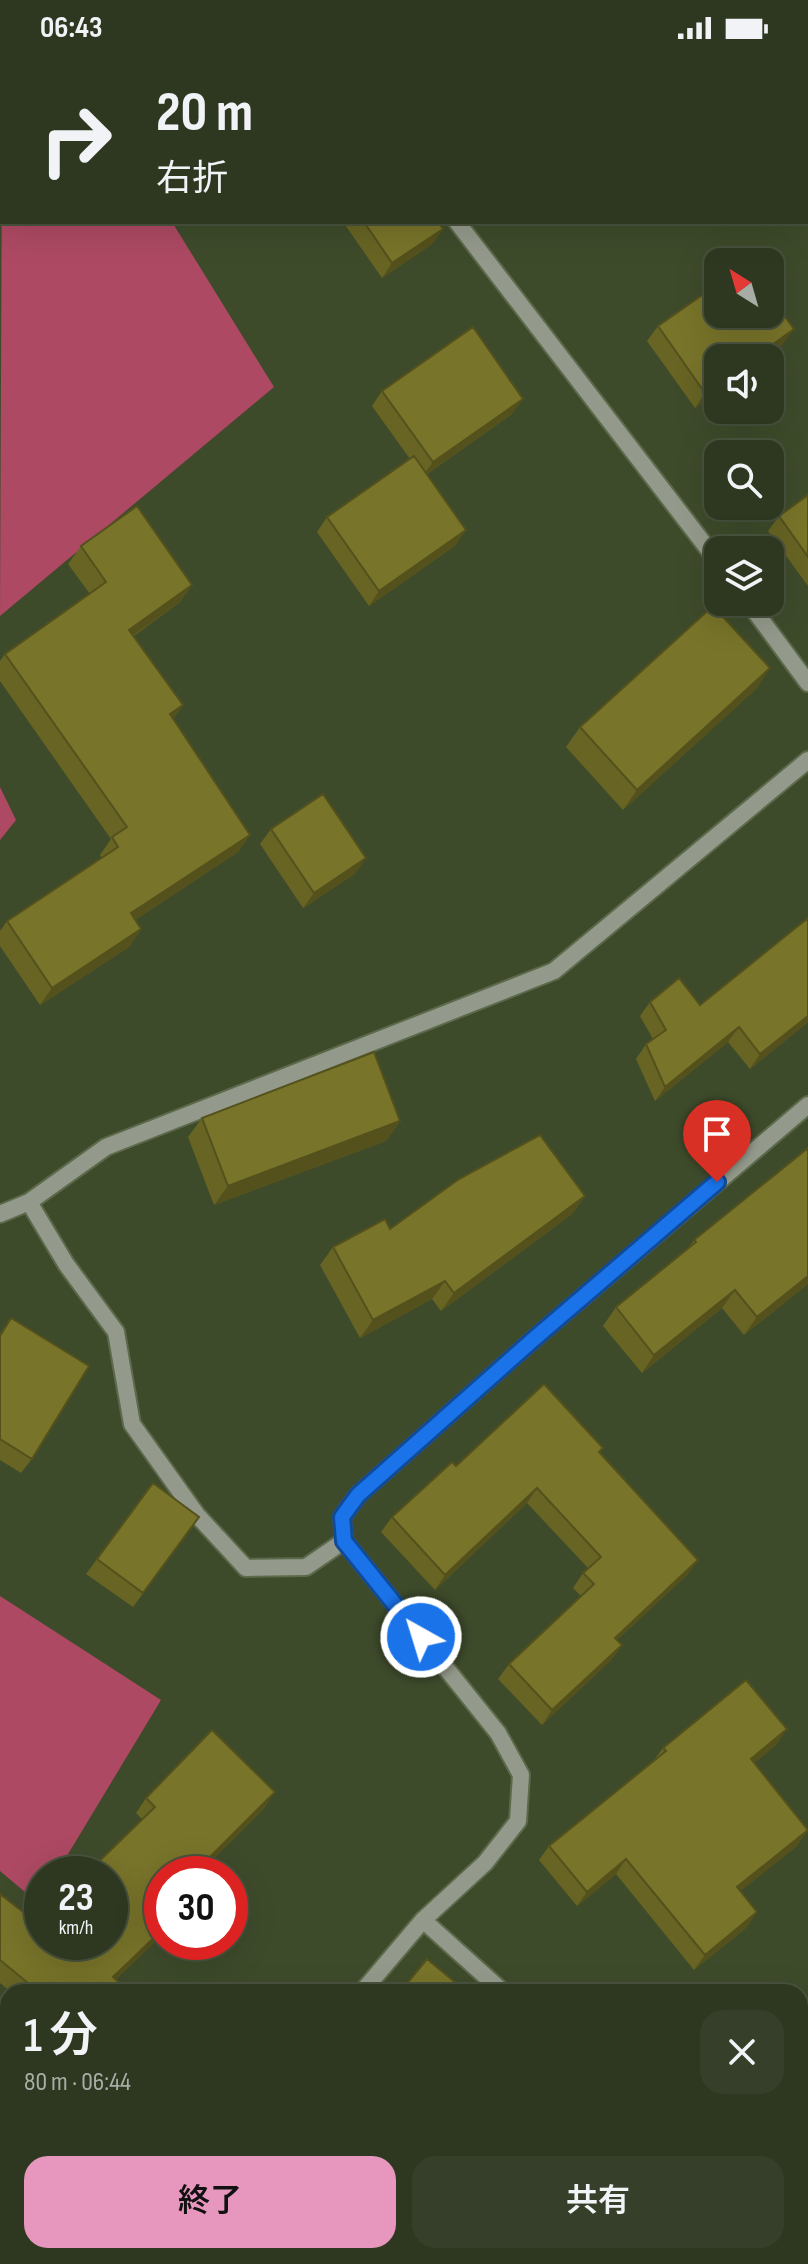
<!DOCTYPE html>
<html lang="ja">
<head>
<meta charset="utf-8">
<style>
	:root { --surface:#2e3820; --page:#363f29; --text:#f1f3f6; --muted:#a7aca5; --line:#49523e; --accent:#e797bd }
	body { margin:0; font-family:"Sofia Sans Condensed","Noto Sans JP",sans-serif; background:var(--page); color:var(--text); height:100vh; display:flex; flex-direction:column; font-size:30px; white-space:nowrap }
	* { box-sizing:border-box; margin:0 }
	p { font-size:26px; color:var(--muted) }
	.icon { flex:none; width:44px; height:44px; fill:none; stroke:currentColor; stroke-width:2; stroke-linecap:round; stroke-linejoin:round }
	.map { position:relative; flex:1; overflow:hidden }
	.side { position:absolute; left:0px; top:1928px; width:808px; height:280px; display:flex; flex-direction:column; background:var(--surface); border-radius:24px 24px 0 0; box-shadow:0 8px 32px #0002,0 0 0 2px var(--line) }
	.side>* { flex:none }
	.banner { position:absolute; left:0px; top:0px; width:808px; height:168px; box-shadow:0 8px 32px #0002,0 0 0 2px var(--line); background:#2e3820; color:var(--text); overflow:hidden }
	.needle { width:52px; rotate:323deg }
	.tools { position:absolute; left:704px; top:192px; display:grid; gap:16px }
	.tools a { display:grid; place-items:center; width:80px; height:80px; border-radius:16px; background:var(--surface); box-shadow:0 8px 32px #0002,0 0 0 2px var(--line); font-size:40px }
	.speed { position:absolute; left:24px; top:1800px; display:flex; gap:16px; font-size:40px; font-weight:700; text-align:center }
	.speed>* { display:grid; place-content:center; width:104px; height:104px; border-radius:50%; background:var(--surface); box-shadow:0 8px 32px #0002,0 0 0 2px var(--line); line-height:1 }
	.speed small { font-size:20px; font-weight:400 }
	.speed .limit { border:12px solid #d22; background:#fff; color:#111 }
	.pin { position:absolute; display:grid; place-items:center; width:68px; height:68px; color:#fff; margin:-82px -34px; border-radius:50% 50% 50% 0; rotate:-45deg; box-shadow:0 0 8px #0007 }
	.pin .icon { rotate:45deg }
	.me { position:absolute; width:88px; margin:-44px; rotate:321deg; stroke-linejoin:round; filter:drop-shadow(0 0 6px #0008) }
	.turn { display:flex; align-items:center; gap:28px; height:168px; padding:0 24px; font-size:36px }
	.turn .icon { width:104px; height:104px; stroke-width:2.5 }
	.turn b { display:block; font-size:56px; line-height:68px }
	.round { display:grid; place-items:center; flex:none; width:84px; height:84px; border-radius:24px; background:var(--page) }
	.head { display:flex; align-items:center; justify-content:space-between; height:136px; padding:0 24px }
	h1 { font-size:48px; font-weight:600; line-height:60px }
	.primary-button { display:flex; gap:16px; margin-top:auto; padding:16px 24px }
	.primary-button a { flex:1; height:92px; border-radius:24px; background:var(--accent); color:#111; font-size:32px; font-weight:600; line-height:92px; text-align:center }
	.primary-button a+a { background:var(--page); color:var(--text) }
	.status { display:flex; justify-content:space-between; align-items:center; height:56px; padding:0 40px; background:var(--surface); direction:ltr }
	.status svg { height:22px; fill:currentColor }
	.map>svg:first-child { display:block }
	.green { fill:#ad4963 }
	.lines { fill:none; stroke-linecap:round; stroke-linejoin:round }
	.minor-casing { stroke:#5d694b; stroke-width:20 }
	.minor { stroke:#949a8b; stroke-width:16 }
	.wall { fill:#676424 }
	.shaded-wall { fill:#54511d }
	.building { fill:#78742a; stroke:#54511d; stroke-width:2 }
	.route-casing { stroke:#114b97; stroke-width:20 }
	.route { stroke:#1a73e8; stroke-width:14 }
</style>
</head>
<body>
<div class="status"><b>06:43</b><svg viewBox="0 0 49 12"><path d="M0 12V9h3v3zM5 12V6h3v6zM10 12V3h3v9zM15 12V0h3v12zM26 1h20v11H26zM47 4h2v5h-2z"/></svg></div>
<div class="map">
<svg width="808" height="2208" viewBox="0 0 808 2208">
	<rect width="100%" height="100%" fill="#3e4b2b"/>
	<path class="green" d="M 2,86 L 2,166 L 172,166 L 274,331 L 0,560 Z
		M 0,731 L 16,764 L 0,784 Z
		M 0,1540 L 161,1644 L 56,1818 L 42,1818 L 42,1841 L 38,1847 L 0,1815 Z"/>
	<g class="lines">
		<g class="minor-casing">
			<path id="minor" d="M 328,0 L 329,2
				M 65,2 L 68,0
				M 0,47 L 2,45
				M 457,166 L 718,506
				M 748,546 L 808,627
				M 29,1146 L 66,1208 L 116,1276 L 132,1368 L 197,1459 L 246,1512 L 306,1511 L 344,1485
				M 0,1158 L 29,1146 L 106,1091 L 554,915 L 808,704
				M 423,1864 L 503,1936
				M 362,1936 L 423,1864 L 485,1807 L 518,1765 L 521,1719 L 498,1677 L 344,1485 L 342,1461 L 358,1439 L 535,1282 L 808,1049
				M 800,2016 L 808,2013
				M 175,2208 L 181,2200"/>
		</g>
		<use href="#minor" class="minor"/>
	</g>
	<path class="wall" d="M 137,0 L 273,0 L 272,2 L 136,2 Z
		M 376,0 L 493,0 L 490,2 L 378,2 Z
		M 343,166 L 438,166 L 443,173 L 432,188 L 382,222 Z
		M 658,270 L 783,288 L 764,302 L 718,302 L 718,335 L 695,352 L 647,285 Z
		M 382,335 L 512,358 L 427,418 L 456,489 L 369,550 L 317,476 L 327,461 L 410,403 L 372,350 Z
		M 808,439 L 808,530 L 768,475 L 779,460 Z
		M 81,490 L 192,529 L 180,546 L 134,580 L 183,649 L 173,663 L 250,779 L 238,796 L 135,864 L 141,873 L 129,891 L 40,949 L 0,890 L 0,875 L 7,865 L 102,802 L 100,799 L 111,783 L 0,625 L 0,605 L 5,598 L 90,538 L 68,508 Z
		M 757,632 L 623,754 L 566,691 L 580,671 Z
		M 271,773 L 356,817 L 303,852 L 260,788 Z
		M 808,862 L 808,966 L 750,1013 L 728,986 L 655,1045 L 636,1003 L 646,988 L 653,983 L 640,960 L 650,946 L 700,949 Z
		M 202,1062 L 400,1065 L 386,1085 L 214,1149 L 188,1081 Z
		M 808,1092 L 808,1228 L 744,1279 L 722,1252 L 642,1317 L 603,1270 L 616,1251 L 687,1194 L 694,1184 Z
		M 585,1140 L 572,1158 L 441,1255 L 432,1243 L 360,1282 L 320,1209 L 333,1191 L 390,1173 Z
		M 11,1262 L 32,1403 L 21,1417 L 0,1404 L 0,1278 Z
		M 599,1397 L 688,1518 L 617,1584 L 622,1589 L 611,1604 L 542,1669 L 498,1623 L 509,1608 L 581,1540 L 573,1532 L 583,1517 L 588,1512 L 527,1447 L 435,1534 L 381,1476 L 392,1461 L 456,1410 Z
		M 153,1427 L 199,1461 L 133,1551 L 86,1518 Z
		M 777,1688 L 754,1707 L 798,1789 L 740,1835 L 747,1871 L 694,1914 L 616,1818 L 577,1850 L 539,1804 L 549,1790 L 654,1704 L 663,1692 Z
		M 146,1742 L 265,1751 L 198,1818 L 162,1818 L 162,1879 L 115,1924 L 130,1936 L 11,1936 L 0,1927 L 0,1838 L 36,1866 L 142,1763 L 136,1757 Z"/>
	<path class="shaded-wall" d="M 481,0 L 493,0 L 490,2 L 478,2 Z
		M 443,173 L 432,188 L 382,222 L 392,207 Z
		M 794,273 L 783,288 L 764,302 L 754,302 Z
		M 718,328 L 718,335 L 695,352 L 705,337 Z
		M 523,343 L 512,358 L 422,421 L 433,406 Z
		M 466,474 L 456,489 L 369,550 L 379,535 Z
		M 192,529 L 180,546 L 117,591 L 129,574 Z
		M 770,612 L 757,632 L 623,754 L 637,734 Z
		M 183,649 L 170,667 L 170,658 Z
		M 250,779 L 238,796 L 118,875 L 131,857 Z
		M 366,802 L 356,817 L 303,852 L 314,837 Z
		M 141,873 L 129,891 L 40,949 L 52,932 Z
		M 808,960 L 808,966 L 750,1013 L 760,998 Z
		M 739,971 L 728,986 L 655,1045 L 665,1031 Z
		M 400,1065 L 386,1085 L 214,1149 L 228,1130 Z
		M 585,1140 L 572,1158 L 441,1255 L 454,1237 Z
		M 808,1220 L 808,1228 L 744,1279 L 757,1261 Z
		M 445,1225 L 432,1243 L 360,1282 L 373,1264 Z
		M 735,1234 L 722,1252 L 642,1317 L 654,1299 Z
		M 537,1432 L 527,1447 L 435,1534 L 445,1519 Z
		M 698,1504 L 688,1518 L 604,1596 L 615,1582 Z
		M 622,1589 L 611,1604 L 542,1669 L 552,1654 Z
		M 787,1673 L 777,1688 L 741,1718 L 751,1703 Z
		M 275,1736 L 265,1751 L 198,1818 L 193,1818 Z
		M 808,1774 L 798,1789 L 727,1846 L 737,1831 Z
		M 626,1803 L 616,1818 L 577,1850 L 587,1836 Z
		M 757,1856 L 747,1871 L 694,1914 L 705,1899 Z
		M 162,1874 L 162,1879 L 102,1936 L 113,1921 Z"/>
	<path class="building" d="M 153,0 L 267,0 L 264,2 L 155,2 Z
		M 396,0 L 481,0 L 478,2 L 397,2 Z
		M 637,0 L 665,0 L 667,2 L 635,2 Z
		M 364,166 L 438,166 L 443,173 L 392,207 Z
		M 718,228 L 718,258 L 770,258 L 770,240 L 794,273 L 754,302 L 718,302 L 718,328 L 705,337 L 658,270 Z
		M 473,271 L 523,343 L 433,406 L 382,335 Z
		M 414,400 L 466,474 L 379,535 L 327,461 Z
		M 808,439 L 808,501 L 779,460 Z
		M 137,450 L 192,529 L 129,574 L 183,649 L 170,658 L 250,779 L 131,857 L 141,873 L 52,932 L 7,865 L 118,791 L 112,781 L 127,771 L 5,598 L 106,526 L 81,490 Z
		M 713,550 L 770,612 L 637,734 L 580,671 Z
		M 323,738 L 366,802 L 314,837 L 271,773 Z
		M 808,862 L 808,960 L 760,998 L 739,971 L 665,1031 L 646,988 L 666,974 L 650,946 L 679,922 L 700,949 Z
		M 374,996 L 400,1065 L 228,1130 L 202,1062 Z
		M 540,1079 L 585,1140 L 454,1237 L 445,1225 L 373,1264 L 333,1191 L 385,1163 L 390,1173 L 459,1123 Z
		M 808,1092 L 808,1220 L 757,1261 L 735,1234 L 654,1299 L 616,1251 L 696,1186 L 694,1184 Z
		M 11,1262 L 89,1310 L 32,1403 L 0,1383 L 0,1280 Z
		M 544,1328 L 603,1392 L 599,1396 L 698,1504 L 615,1582 L 622,1589 L 552,1654 L 509,1608 L 594,1528 L 583,1517 L 601,1501 L 537,1432 L 445,1519 L 392,1461 L 452,1406 L 456,1410 Z
		M 153,1427 L 199,1461 L 143,1537 L 97,1503 Z
		M 746,1624 L 787,1673 L 751,1703 L 808,1774 L 737,1831 L 757,1856 L 705,1899 L 626,1803 L 587,1836 L 549,1790 L 666,1695 L 663,1692 Z
		M 212,1674 L 275,1736 L 193,1818 L 162,1818 L 162,1874 L 113,1921 L 130,1936 L 39,1936 L 0,1904 L 0,1838 L 36,1866 L 42,1860 L 42,1886 L 110,1886 L 110,1818 L 86,1818 L 155,1751 L 146,1742 Z
		M 427,1903 L 467,1936 L 400,1936 Z
		M 808,2183 L 808,2208 L 773,2208 L 784,2200 L 800,2200 L 800,2189 Z
		M 335,2200 L 386,2200 L 393,2208 L 325,2208 Z
		M 473,2200 L 540,2200 L 547,2208 L 463,2208 Z"/>
	<g class="lines">
		<g class="route-casing">
			<path id="route" d="M 421,1581 L 344,1485 L 342,1461 L 358,1439 L 535,1282 L 717,1126"/>
		</g>
		<use href="#route" class="route"/>
	</g>
</svg>
<div class="tools">
<a><svg class="needle" viewBox="-14 -14 28 28"><path d="M0-13l5 13h-10z" fill="#e53935"/><path d="M0 13l5-13h-10z" fill="#a7aca5"/></svg></a>
<a><svg class="icon" aria-label="sound" viewBox="0 0 24 24"><path d="M4 9h4l5-4v14l-5-4H4zM17 9q2 3 0 6"/></svg></a>
<a><svg class="icon" aria-label="search" viewBox="0 0 24 24"><circle cx="10" cy="10" r="6"/><path d="M15 15l6 6"/></svg></a>
<a><svg class="icon" aria-label="layers" viewBox="0 0 24 24"><path d="M12 4l9 5-9 5-9-5zM3 14l9 5 9-5"/></svg></a>
</div>
<div class="speed"><div>23<small>km/h</small></div><div class="limit">30</div></div>
<div class="pin" style="left:717px;top:1126px;background:#d93025"><svg class="icon" aria-label="arrive" viewBox="0 0 24 24"><path d="M6 21V4h12l-3 4 3 4H6"/></svg></div>
<svg class="me" style="left:421px;top:1581px" viewBox="-20 -20 40 40"><circle r="17" fill="#1a73e8" stroke="#fff" stroke-width="3"/><path d="M0-11L8 9 0 5-8 9z" fill="#fff"/></svg>
<div class="banner">
<div class="turn"><svg class="icon" aria-label="right" viewBox="0 0 24 24"><path d="M7 20v-9h11M14 6l5 5-5 5"/></svg><div><b>20 m</b>右折</div></div>
</div>
<section class="side">
<div class="head"><div><h1>1 分</h1><p>80 m · 06:44</p></div><a class="round"><svg class="icon" aria-label="close" viewBox="0 0 24 24"><path d="M6 6l12 12M18 6L6 18"/></svg></a></div>
<div class="primary-button"><a>終了</a><a>共有</a></div>
</section>
</div>
</body>
</html>
